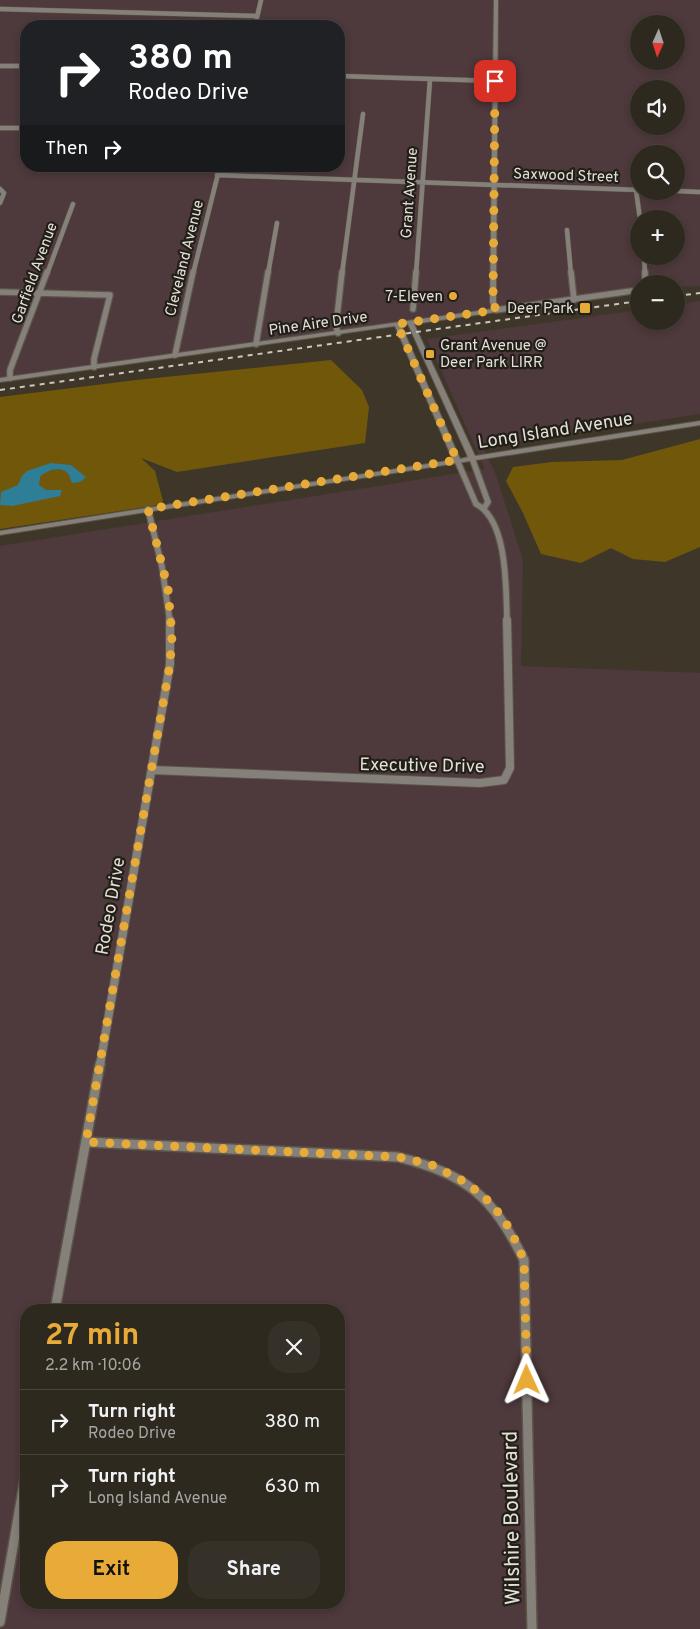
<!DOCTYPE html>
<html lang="en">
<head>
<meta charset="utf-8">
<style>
	:root { --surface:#2e291f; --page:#363128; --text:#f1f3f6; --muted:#a7a6a4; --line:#49453d; --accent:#e9ab37 }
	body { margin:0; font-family:Overpass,sans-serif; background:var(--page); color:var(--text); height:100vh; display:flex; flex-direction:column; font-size:19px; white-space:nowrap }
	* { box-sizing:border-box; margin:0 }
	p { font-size:16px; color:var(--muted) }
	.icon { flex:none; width:28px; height:28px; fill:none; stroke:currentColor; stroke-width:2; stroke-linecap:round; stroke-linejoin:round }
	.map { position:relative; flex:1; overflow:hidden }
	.panel { position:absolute; left:20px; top:1304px; width:325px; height:305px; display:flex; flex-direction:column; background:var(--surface); border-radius:20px; box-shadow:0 2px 8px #0003,0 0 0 1px var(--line) }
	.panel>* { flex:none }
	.top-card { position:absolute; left:20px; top:20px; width:325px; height:152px; border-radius:20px; box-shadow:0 2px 8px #0003,0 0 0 1px var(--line); background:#202124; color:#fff; overflow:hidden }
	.needle { width:32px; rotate:183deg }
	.controls { position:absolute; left:630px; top:15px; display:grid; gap:10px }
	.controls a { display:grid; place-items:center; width:55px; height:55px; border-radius:50%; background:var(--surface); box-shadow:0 2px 8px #0003,0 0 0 1px var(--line); font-size:25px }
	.pin { position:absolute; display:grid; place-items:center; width:42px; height:42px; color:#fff; margin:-21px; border-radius:10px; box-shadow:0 2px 8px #0006 }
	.me { position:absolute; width:55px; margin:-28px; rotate:359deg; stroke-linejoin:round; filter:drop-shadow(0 0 4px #0008) }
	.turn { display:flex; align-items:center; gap:18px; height:105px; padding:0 25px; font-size:22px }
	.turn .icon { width:65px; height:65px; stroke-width:2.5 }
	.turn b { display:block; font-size:35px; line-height:42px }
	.then { display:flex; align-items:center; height:48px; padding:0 25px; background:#0003; gap:10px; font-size:19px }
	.round { display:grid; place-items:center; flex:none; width:52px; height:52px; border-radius:20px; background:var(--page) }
	.head { display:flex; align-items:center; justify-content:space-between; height:85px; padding:0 25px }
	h1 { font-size:30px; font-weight:700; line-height:38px; color:var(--accent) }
	.action { display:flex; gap:10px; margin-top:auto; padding:10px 25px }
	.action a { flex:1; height:58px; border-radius:20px; background:var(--accent); color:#111; font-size:20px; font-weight:700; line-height:58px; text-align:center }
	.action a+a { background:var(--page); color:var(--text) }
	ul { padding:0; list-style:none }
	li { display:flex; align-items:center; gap:15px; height:65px; padding:0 25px; border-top:1px solid var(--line) }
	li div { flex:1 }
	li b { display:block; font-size:19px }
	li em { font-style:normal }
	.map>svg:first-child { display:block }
	.industrial { fill:#4e393c; fill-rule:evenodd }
	.green { fill:#71570a }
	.water { fill:#2d7e96 }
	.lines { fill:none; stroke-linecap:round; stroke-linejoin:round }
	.minor-far3-casing { stroke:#5c5548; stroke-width:5.5 }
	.minor-far2-casing { stroke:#5c5548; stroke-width:8 }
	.minor-far1-casing { stroke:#5c5548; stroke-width:10 }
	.minor-casing { stroke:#5c5548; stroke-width:12 }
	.tertiary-casing { stroke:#5c5548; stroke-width:2 }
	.minor-far3 { stroke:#85817a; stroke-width:4.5 }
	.minor-far2 { stroke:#85817a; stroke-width:5.5 }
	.minor-far1 { stroke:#85817a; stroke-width:8 }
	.minor { stroke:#85817a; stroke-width:9 }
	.tertiary { fill:#85817a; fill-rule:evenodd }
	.rail { stroke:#ccc7be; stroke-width:2; stroke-dasharray:5 5; stroke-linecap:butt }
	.route { stroke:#e9ab37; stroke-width:9; stroke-dasharray:0 16.2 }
	.poi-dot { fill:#e9ab37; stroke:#221f18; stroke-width:2 }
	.labels { text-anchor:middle; stroke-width:4.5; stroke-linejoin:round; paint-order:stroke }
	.far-street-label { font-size:15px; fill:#e4e0d7; stroke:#221f18 }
	.far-poi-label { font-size:15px; fill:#e4e0d7; stroke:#221f18; text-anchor:end }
	.street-label { font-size:18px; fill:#e4e0d7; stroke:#221f18 }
	.near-street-label { font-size:21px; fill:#e4e0d7; stroke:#221f18 }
</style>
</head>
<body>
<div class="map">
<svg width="700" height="1629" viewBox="0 0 700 1629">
	<rect width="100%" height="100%" fill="#3e3729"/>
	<path class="industrial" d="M 0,0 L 700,0 L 700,286 L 676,287 L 676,284 L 639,284 L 639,290 L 0,380 ZM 639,24 L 676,24 L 676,61 L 639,61 ZM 26,26 L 339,26 L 339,166 L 26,166 ZM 639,89 L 676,89 L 676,126 L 639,126 ZM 639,154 L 676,154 L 676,191 L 639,191 ZM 639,219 L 676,219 L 676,256 L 639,256 Z
		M 700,301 L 700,414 L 483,447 L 496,475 L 523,560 L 521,666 L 700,673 L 700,1629 L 0,1629 L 0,546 L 485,469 L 427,339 L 639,310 L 639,321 L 676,321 L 676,305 ZM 26,1310 L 339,1310 L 339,1602 L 26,1602 Z"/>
	<path class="green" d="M 331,360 L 362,390 L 369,407 L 365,443 L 177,472 L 141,458 L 155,471 L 163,501 L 159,505 L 0,529 L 0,397 L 136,380 Z
		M 700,439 L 700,547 L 665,562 L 633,559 L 611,548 L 581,563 L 541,554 L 523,513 L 506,481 L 513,467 L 552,462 L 622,460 Z"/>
	<path class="water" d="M 51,463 L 71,465 L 86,477 L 80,482 L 72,483 C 71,480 70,478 69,475 C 63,465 46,470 40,477 L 39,485 L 46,490 L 61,490 L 62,491 L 60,496 L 12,506 L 0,505 L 1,492 L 18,485 L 22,476 L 27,471 Z"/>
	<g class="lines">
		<g class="minor-far3-casing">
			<path id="minor-far3" d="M 0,9 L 257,16
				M 255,26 L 261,0
				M 0,66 L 26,66
				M 339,76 L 495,81
				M 0,128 L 26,128
				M 217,175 L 639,190
				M 0,189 L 4,193 L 0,203
				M 636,190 L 640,219
				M 676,191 L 700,192
				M 567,230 L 571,274
				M 644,256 L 645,274
				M 47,274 L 73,204
				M 193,274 L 220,166
				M 268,274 L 277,223
				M 342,274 L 363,114
				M 416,274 L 430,79"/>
		</g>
		<g class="minor-far2-casing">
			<path id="minor-far2" d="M 571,272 L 574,300
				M 645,272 L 645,284
				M 0,292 L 110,295 L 94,359 L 94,367
				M 413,309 L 416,272
				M 496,310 L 639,290
				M 338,333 L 336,326 L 342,272
				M 256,344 L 268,272
				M 175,355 L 193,272
				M 10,378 L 10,370 L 47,272
				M 472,458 L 488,502 L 484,508
				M 457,460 L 476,504 C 508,520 506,590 507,622
				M 148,509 L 162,567 L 170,622"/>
		</g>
		<g class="minor-far1-casing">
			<path id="minor-far1" d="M 152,770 L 480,783 L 504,780 L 510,768 L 507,620
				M 100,1065 L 170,664 L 170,620"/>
		</g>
		<g class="minor-casing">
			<path id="minor" d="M 86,1142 L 398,1157 C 468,1175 492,1196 524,1260 L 532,1629
				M 55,1310 L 100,1064
				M 0,1622 L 26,1472"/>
		</g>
		<g class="tertiary-casing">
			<path id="tertiary" d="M 494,0 L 498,0 L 496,302 L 499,310 L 496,312 L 414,324 L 475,456 L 700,421 L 700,425 L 0,535 L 0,531 L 453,460 L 395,326 L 0,382 L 0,378 L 492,309 L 490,302 ZM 408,324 L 468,457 L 460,459 L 401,325 Z"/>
		</g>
		<use href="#minor-far3" class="minor-far3"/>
		<use href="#minor-far2" class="minor-far2"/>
		<use href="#minor-far1" class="minor-far1"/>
		<use href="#minor" class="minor"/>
		<use href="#tertiary" class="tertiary"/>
		<path class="rail" d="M 676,296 L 700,293
			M 0,390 L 639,301"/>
	</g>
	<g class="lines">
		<path class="route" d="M 495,81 L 493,302 L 496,310 L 397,324 L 457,460 L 148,509 L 168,589 L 172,636 L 170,664 L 86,1142 L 398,1157 L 430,1164 L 467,1183 L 492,1204 L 510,1229 L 524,1260 L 527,1380"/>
	</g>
	<g class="poi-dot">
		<circle cx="453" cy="296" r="5"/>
		<rect x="579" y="302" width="12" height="12" rx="2.5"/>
		<rect x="425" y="349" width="10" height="10" rx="2.5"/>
	</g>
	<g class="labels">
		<g class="far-street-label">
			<text transform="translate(566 175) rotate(2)" y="5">Saxwood Street</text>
			<text transform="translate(409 193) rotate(-86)" y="5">Grant Avenue</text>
			<text transform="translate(184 258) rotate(-76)" y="5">Cleveland Avenue</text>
			<text transform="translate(34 273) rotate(-70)" y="5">Garfield Avenue</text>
			<text transform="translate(318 323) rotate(-8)" y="5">Pine Aire Drive</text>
		</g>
		<g class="far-poi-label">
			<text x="443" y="301">7-Eleven</text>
			<text x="574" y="313">Deer Park</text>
			<text x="440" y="350" text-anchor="start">Grant Avenue @<tspan x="440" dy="17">Deer Park LIRR</tspan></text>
		</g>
		<g class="street-label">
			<text transform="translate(555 430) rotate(-9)" y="6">Long Island Avenue</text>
			<text transform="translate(422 765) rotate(1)" y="6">Executive Drive</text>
			<text transform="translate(110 906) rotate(-80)" y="6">Rodeo Drive</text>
		</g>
		<g class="near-street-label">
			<text transform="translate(511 1518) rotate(-91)" y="7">Wilshire Boulevard</text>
		</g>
	</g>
</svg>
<div class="controls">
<a><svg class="needle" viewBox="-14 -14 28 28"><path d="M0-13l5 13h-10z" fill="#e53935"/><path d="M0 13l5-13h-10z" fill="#a7a6a4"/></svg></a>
<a><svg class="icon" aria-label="sound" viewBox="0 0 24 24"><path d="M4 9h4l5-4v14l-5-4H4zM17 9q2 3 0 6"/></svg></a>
<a><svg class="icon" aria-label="search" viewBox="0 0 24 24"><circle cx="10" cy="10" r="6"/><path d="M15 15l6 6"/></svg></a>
<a>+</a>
<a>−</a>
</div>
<div class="pin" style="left:495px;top:81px;background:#d93025"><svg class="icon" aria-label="arrive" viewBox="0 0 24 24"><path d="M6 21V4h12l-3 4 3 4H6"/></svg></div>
<svg class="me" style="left:527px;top:1380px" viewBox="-20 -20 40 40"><path d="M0-17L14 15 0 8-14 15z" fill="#e9ab37" stroke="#fff" stroke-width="4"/></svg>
<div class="top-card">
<div class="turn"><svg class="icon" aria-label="right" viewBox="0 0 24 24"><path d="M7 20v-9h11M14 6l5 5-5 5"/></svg><div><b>380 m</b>Rodeo Drive</div></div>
<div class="then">Then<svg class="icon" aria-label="right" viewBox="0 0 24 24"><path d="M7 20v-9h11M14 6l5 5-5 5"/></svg></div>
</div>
<section class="panel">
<div class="head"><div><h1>27 min</h1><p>2.2 km · 10:06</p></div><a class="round"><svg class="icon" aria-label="close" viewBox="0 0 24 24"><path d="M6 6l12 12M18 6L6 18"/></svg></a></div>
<ul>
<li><svg class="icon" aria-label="right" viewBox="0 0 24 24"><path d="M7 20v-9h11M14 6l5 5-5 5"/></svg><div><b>Turn right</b><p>Rodeo Drive</p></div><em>380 m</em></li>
<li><svg class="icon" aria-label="right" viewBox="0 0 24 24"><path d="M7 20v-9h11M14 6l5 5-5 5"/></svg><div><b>Turn right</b><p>Long Island Avenue</p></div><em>630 m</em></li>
</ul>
<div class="action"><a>Exit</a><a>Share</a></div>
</section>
</div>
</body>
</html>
